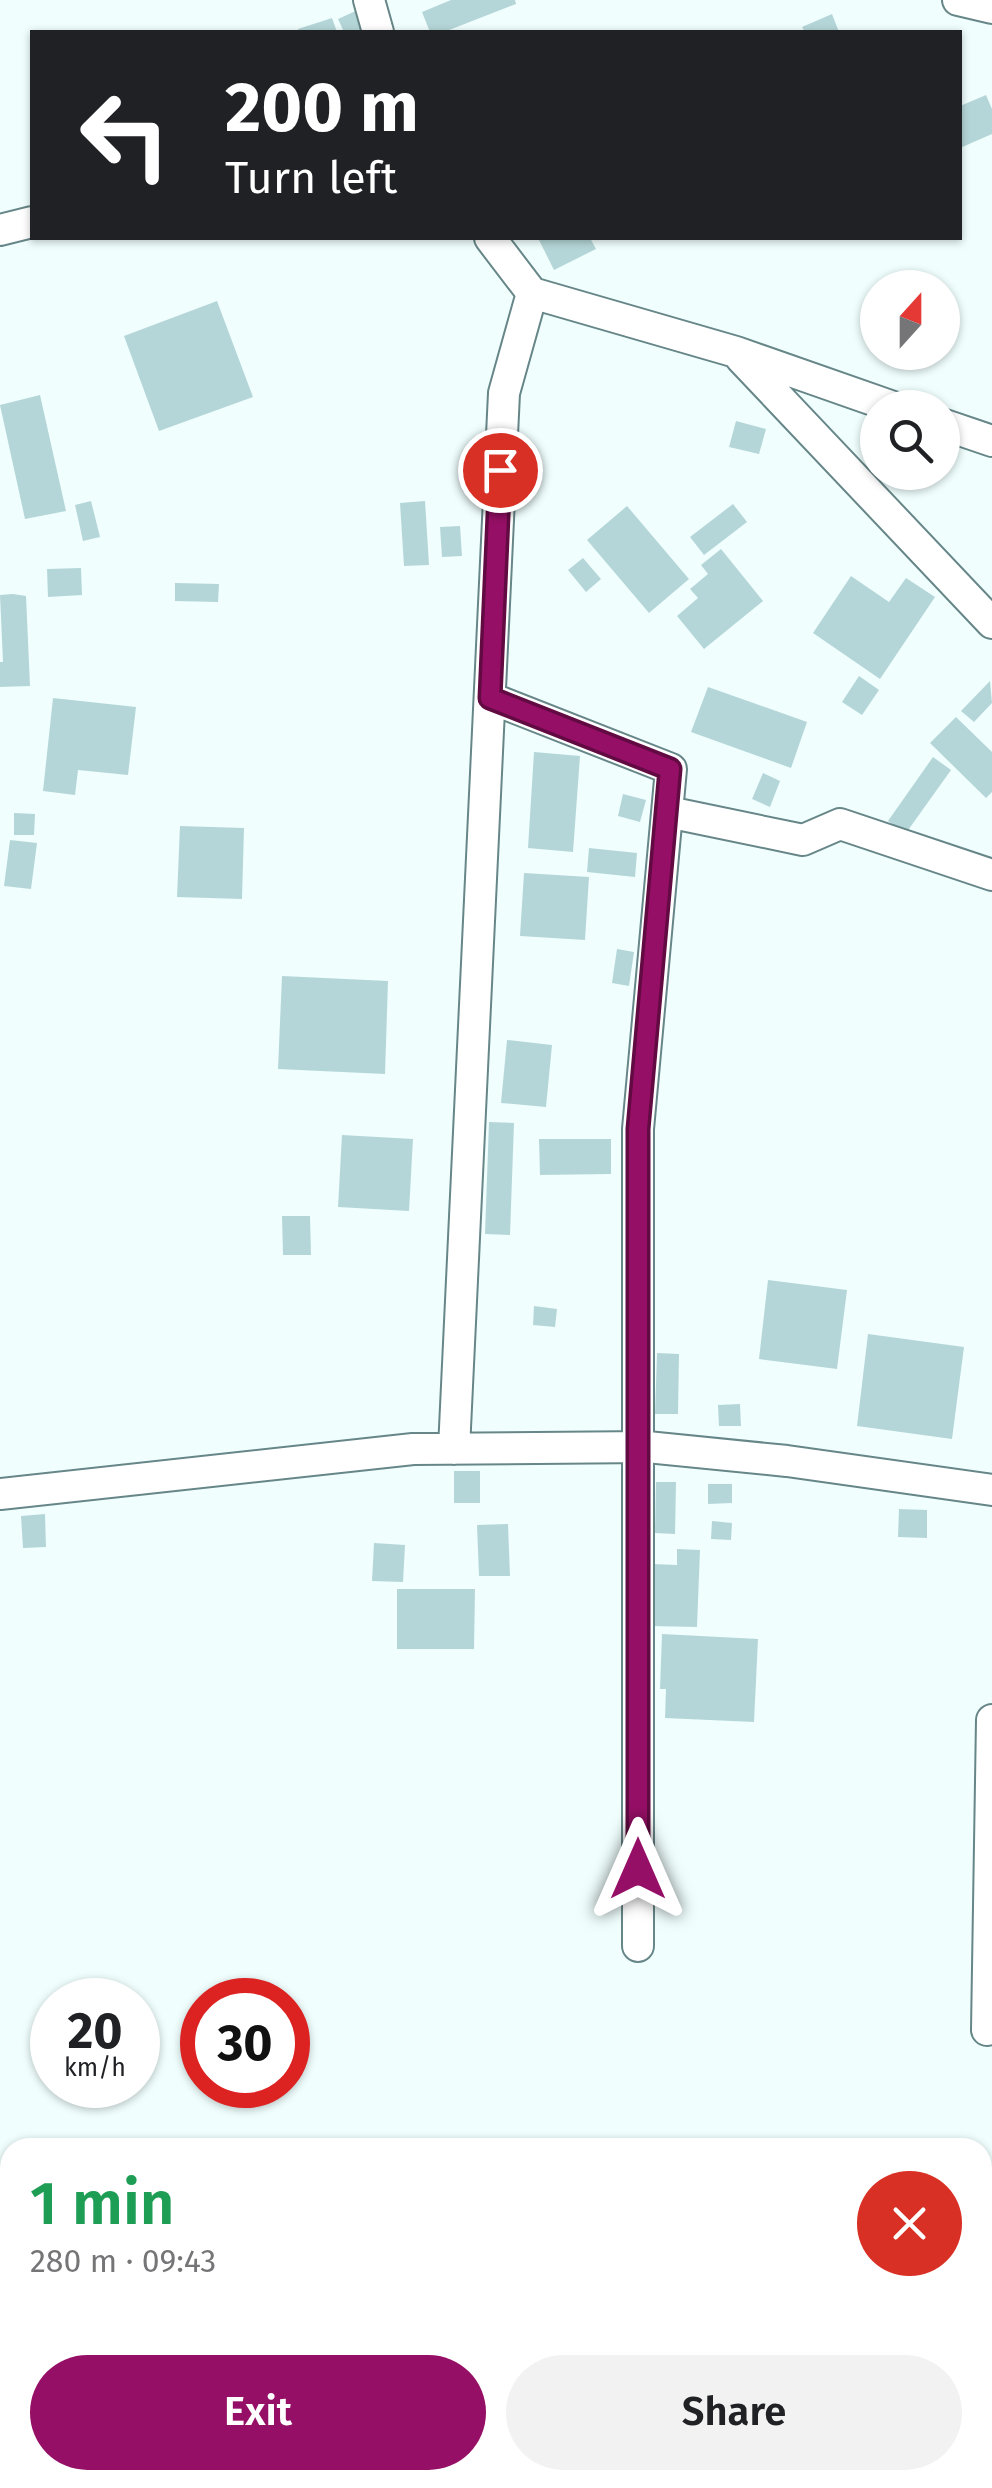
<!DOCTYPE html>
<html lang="en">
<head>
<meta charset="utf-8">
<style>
	:root { --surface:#fff; --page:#f2f2f2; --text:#202124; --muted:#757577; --accent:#960f66 }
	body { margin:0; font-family:"Fira Sans",sans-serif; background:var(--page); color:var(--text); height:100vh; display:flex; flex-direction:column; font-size:38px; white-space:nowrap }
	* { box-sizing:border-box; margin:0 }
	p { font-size:32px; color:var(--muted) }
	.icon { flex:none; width:55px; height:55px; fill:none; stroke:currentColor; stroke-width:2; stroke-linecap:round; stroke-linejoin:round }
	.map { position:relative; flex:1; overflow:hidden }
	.details { position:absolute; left:0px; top:2138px; width:992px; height:352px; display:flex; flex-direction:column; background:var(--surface); border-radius:30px 30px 0 0; box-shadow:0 2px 8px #0004 }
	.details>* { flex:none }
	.guide { position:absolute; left:30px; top:30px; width:932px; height:210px; border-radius:0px; box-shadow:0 2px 8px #0004; background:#202124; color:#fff; overflow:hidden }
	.needle { width:65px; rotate:21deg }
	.buttons { position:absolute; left:860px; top:270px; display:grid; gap:20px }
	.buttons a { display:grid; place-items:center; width:100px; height:100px; border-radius:50%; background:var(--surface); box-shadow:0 2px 8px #0004; font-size:50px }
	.speed { position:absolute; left:30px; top:1978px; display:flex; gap:20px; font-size:50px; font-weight:700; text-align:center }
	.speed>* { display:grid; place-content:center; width:130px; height:130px; border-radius:50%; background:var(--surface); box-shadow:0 2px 8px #0004; line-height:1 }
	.speed small { font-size:25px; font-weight:400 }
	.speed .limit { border:15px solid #d22; background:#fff; color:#111 }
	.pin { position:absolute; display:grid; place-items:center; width:85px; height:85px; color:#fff; margin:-42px; border:5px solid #fff; border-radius:50%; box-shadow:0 2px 10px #0007 }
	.me { position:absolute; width:110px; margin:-55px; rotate:0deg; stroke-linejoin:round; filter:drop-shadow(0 0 8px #0008) }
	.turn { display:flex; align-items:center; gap:35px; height:210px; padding:0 30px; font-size:45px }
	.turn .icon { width:130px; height:130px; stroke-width:2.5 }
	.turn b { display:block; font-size:70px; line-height:85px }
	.round { display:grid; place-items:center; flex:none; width:105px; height:105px; border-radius:52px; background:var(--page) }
	.summary { display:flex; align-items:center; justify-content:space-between; height:170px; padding:0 30px }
	h1 { font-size:60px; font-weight:600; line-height:75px; color:#1e9e55 }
	.button { display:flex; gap:20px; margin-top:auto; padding:20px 30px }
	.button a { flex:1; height:115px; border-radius:60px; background:var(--accent); color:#fff; font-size:40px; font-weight:600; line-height:115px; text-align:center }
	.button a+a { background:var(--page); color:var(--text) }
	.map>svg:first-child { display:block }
	.building { fill:#b5d6d8 }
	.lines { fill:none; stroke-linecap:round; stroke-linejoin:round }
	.street-casing { stroke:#678688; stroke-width:34 }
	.street { stroke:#fff; stroke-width:30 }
	.route-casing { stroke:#620a42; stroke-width:25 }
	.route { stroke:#960f66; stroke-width:18 }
</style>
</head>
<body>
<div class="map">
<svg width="992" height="2488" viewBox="0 0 992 2488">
	<rect width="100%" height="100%" fill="#f0fefe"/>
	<path class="building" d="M 451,0 L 515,0 L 516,4 L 444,32 L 430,32 L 422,12 Z
		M 360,9 L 370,32 L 344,32 L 338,19 Z
		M 832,14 L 839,32 L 805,32 L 802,27 Z
		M 332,18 L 337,32 L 299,32 L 298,29 Z
		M 986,95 L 992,109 L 992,134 L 960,148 L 960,106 Z
		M 538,238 L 590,238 L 596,249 L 554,270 Z
		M 217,301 L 253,397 L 159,431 L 124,336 Z
		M 40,395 L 66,511 L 25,519 L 0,405 Z
		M 736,421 L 766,429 L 759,454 L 729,447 Z
		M 91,501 L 100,537 L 83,541 L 75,505 Z
		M 425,501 L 429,565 L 404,566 L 400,503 Z
		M 733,504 L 747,522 L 704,555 L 690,537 Z
		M 627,506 L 689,579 L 649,613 L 587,540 Z
		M 460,526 L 462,556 L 442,557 L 440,527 Z
		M 721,549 L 763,601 L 704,649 L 677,616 L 698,598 L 690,589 L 708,574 L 701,565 Z
		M 583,558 L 601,579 L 586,592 L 568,570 Z
		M 81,568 L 82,595 L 48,597 L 47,569 Z
		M 851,576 L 889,602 L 906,578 L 935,597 L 880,679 L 813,633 Z
		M 175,583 L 219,584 L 218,602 L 175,601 Z
		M 13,594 L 26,596 L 30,686 L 0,687 L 0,662 L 3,662 L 0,595 Z
		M 859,676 L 879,690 L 862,715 L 842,702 Z
		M 990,681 L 992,703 L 974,722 L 961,711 Z
		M 708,687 L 807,722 L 791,768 L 691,732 Z
		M 53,698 L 136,707 L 128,775 L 78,770 L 75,795 L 43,791 Z
		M 956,717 L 992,752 L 992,792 L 986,798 L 930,743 Z
		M 534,752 L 580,756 L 573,852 L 528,848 Z
		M 933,757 L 951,770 L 906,833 L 888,821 Z
		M 763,773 L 780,781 L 770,807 L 752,799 Z
		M 623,794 L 646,800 L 640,822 L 618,816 Z
		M 14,813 L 35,814 L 34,835 L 14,835 Z
		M 180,826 L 244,828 L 242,899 L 177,897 Z
		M 10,840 L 37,843 L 31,889 L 4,886 Z
		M 589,848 L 637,853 L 635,877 L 587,872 Z
		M 524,873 L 589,877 L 585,940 L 520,936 Z
		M 617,949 L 634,952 L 629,986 L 612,983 Z
		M 282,976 L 388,981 L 385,1074 L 278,1069 Z
		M 507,1040 L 552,1045 L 546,1107 L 501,1103 Z
		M 489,1122 L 514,1123 L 510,1235 L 485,1234 Z
		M 342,1135 L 413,1139 L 409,1211 L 338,1207 Z
		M 539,1139 L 611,1139 L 611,1174 L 540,1175 Z
		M 282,1216 L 310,1216 L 311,1255 L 283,1255 Z
		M 768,1280 L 847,1290 L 837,1369 L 759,1359 Z
		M 534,1306 L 557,1309 L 555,1327 L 533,1325 Z
		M 868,1334 L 964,1347 L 952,1439 L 857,1426 Z
		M 657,1353 L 679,1354 L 678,1414 L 655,1414 Z
		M 740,1404 L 741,1426 L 719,1426 L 718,1405 Z
		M 454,1471 L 480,1471 L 480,1503 L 454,1503 Z
		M 656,1482 L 676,1482 L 675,1534 L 655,1533 Z
		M 708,1484 L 732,1484 L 732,1503 L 708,1504 Z
		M 899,1509 L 927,1510 L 927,1538 L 898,1537 Z
		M 45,1514 L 46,1547 L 23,1548 L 21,1516 Z
		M 712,1521 L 732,1523 L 731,1540 L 711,1539 Z
		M 508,1524 L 510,1576 L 479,1576 L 477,1525 Z
		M 374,1543 L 405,1545 L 403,1582 L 372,1581 Z
		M 677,1549 L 700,1550 L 697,1627 L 650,1626 L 652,1564 L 677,1565 Z
		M 397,1589 L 475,1589 L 474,1649 L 397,1649 Z
		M 662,1634 L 758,1639 L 754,1722 L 665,1718 L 666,1689 L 660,1689 Z"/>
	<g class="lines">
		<g class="street-casing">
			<path id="street" d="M 369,0 L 378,32
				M 958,0 L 992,8
				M 0,230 L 32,222
				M 490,238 L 532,293 L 736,352 L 896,408
				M 741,358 L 992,623
				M 942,424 L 992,441
				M 490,698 L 671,769 L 638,1129 L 638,1946
				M 668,812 L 803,840 L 840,824 L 992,875
				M 454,1449 L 504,393 L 532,293
				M 0,1494 L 413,1449 L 647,1447 L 787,1461 L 992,1490
				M 987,2030 L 992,1720"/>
		</g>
		<use href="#street" class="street"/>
	</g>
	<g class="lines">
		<g class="route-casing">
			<path id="route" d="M 500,470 L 490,698 L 670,769 L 638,1129 L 638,1869"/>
		</g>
		<use href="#route" class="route"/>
	</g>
</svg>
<div class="buttons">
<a><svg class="needle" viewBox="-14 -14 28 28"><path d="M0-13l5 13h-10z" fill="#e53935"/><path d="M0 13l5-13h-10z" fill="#757577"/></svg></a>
<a><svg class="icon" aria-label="search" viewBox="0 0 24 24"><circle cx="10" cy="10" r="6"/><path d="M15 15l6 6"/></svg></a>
</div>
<div class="speed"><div>20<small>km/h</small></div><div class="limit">30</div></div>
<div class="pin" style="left:500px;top:470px;background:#d93025"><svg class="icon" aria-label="arrive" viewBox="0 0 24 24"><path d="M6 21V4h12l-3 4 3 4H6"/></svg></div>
<svg class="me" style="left:638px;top:1869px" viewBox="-20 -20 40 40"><path d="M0-17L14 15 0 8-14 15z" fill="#960f66" stroke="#fff" stroke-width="4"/></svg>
<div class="guide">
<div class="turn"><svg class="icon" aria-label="left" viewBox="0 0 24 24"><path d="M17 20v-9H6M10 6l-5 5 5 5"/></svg><div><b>200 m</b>Turn left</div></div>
</div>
<section class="details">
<div class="summary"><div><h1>1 min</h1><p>280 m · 09:43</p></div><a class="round" style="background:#d93025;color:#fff"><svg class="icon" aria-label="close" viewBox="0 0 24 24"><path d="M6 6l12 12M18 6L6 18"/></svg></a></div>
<div class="button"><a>Exit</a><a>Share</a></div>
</section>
</div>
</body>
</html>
